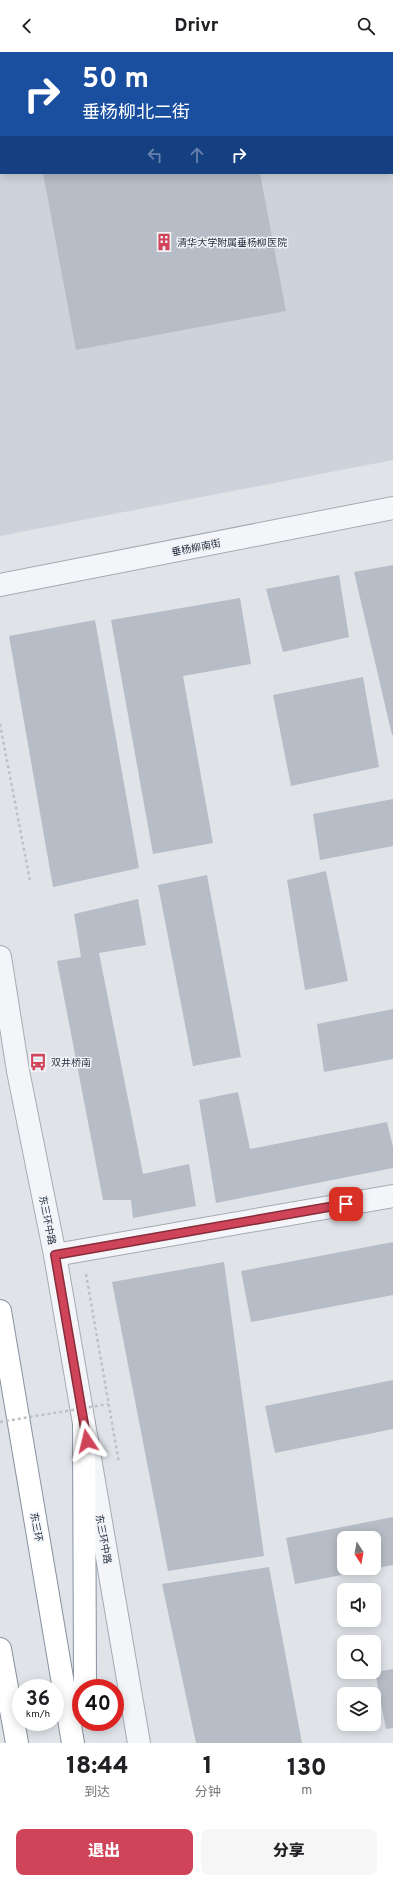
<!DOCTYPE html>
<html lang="zh">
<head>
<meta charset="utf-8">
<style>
	:root { --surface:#fff; --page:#f6f6f6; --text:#202124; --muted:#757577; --accent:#d0445a }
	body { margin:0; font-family:Overpass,"Noto Sans SC",sans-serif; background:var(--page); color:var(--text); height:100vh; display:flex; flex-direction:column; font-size:15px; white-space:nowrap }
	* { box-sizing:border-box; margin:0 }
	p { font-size:13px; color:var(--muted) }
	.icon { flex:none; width:22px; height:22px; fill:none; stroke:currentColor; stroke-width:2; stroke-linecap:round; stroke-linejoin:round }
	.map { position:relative; height:1691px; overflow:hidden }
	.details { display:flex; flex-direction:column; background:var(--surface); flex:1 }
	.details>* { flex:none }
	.banner { position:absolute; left:0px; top:0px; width:393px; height:122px; box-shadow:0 2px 10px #0003; background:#1a4fa0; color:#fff; overflow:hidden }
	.needle { width:26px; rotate:169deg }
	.fabs { position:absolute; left:337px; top:1479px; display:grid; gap:8px }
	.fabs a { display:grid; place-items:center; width:44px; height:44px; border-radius:8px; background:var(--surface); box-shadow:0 2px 10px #0003; font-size:20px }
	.speed { position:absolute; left:12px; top:1627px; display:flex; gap:8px; font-size:20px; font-weight:700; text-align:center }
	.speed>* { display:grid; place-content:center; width:52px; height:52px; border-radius:50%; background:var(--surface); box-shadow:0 2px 10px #0003; line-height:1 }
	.speed small { font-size:10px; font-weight:400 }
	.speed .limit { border:6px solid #d22; background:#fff; color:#111 }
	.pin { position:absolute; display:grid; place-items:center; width:34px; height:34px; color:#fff; margin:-17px; border-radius:8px; box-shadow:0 2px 6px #0006 }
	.me { position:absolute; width:44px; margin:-22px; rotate:350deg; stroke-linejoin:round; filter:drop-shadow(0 0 3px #0008) }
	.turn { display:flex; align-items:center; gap:14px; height:84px; padding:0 16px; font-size:18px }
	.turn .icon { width:52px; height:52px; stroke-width:2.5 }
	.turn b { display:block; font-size:28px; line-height:34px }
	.lanes { display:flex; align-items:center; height:38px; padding:0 16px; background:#0003; justify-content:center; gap:20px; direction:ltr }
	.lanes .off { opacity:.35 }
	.eta { display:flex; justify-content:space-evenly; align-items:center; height:68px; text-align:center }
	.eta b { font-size:24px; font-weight:800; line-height:28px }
	.action { display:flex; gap:8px; margin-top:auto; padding:8px 16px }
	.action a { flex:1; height:46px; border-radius:8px; background:var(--accent); color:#fff; font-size:16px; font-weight:800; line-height:46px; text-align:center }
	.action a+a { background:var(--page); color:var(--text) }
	header { display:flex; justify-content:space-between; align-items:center; height:52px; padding:0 16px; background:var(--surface); font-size:18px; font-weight:800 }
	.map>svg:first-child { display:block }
	.built { fill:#ced3db; fill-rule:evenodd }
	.building { fill:#b7bdc6; fill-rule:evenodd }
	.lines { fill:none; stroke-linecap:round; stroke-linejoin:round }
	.minor-casing { stroke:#a5abb3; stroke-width:24 }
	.tertiary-casing { stroke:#a5abb3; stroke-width:24 }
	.trunk-casing { stroke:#8891a0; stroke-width:24 }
	.path { stroke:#bec2c8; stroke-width:2.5; stroke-dasharray:3 3; stroke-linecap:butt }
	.minor { stroke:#f3f5f8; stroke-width:22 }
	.tertiary { stroke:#f3f5f8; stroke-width:22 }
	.trunk { stroke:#fff; stroke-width:22 }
	.path-bridge { stroke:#bec2c8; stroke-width:2.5; stroke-dasharray:3 3; stroke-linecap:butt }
	.route-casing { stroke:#872c3a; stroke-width:10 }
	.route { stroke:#d0445a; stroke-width:7 }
	.labels { text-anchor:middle; stroke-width:3; stroke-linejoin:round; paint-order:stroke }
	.poi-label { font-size:10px; fill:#293241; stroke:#f0f3f7; text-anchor:start }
	.street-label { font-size:10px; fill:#293241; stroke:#f0f3f7 }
</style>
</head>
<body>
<header><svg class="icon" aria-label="back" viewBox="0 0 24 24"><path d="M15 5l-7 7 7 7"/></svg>Drivr<svg class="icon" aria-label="search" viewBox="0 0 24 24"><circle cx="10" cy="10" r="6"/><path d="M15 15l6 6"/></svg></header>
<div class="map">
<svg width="393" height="1691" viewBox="0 0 393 1691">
	<rect width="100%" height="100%" fill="#e0e4e9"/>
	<path class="built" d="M 0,0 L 393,0 L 393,408 L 0,484 ZM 1,1 L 392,1 L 392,121 L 1,121 Z"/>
	<path class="building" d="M 43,121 L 260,121 L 286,259 L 76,298 Z
		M 393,513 L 393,683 L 392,683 L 354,520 Z
		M 339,523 L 349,585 L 283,600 L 266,537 Z
		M 240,546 L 251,612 L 183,624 L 213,791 L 153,802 L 111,568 Z
		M 95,568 L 139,816 L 53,835 L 9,584 Z
		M 363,625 L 379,715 L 291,734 L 273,643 Z
		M 393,747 L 393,794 L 320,808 L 313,762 Z
		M 326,819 L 348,929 L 305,938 L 287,828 Z
		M 207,823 L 241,1005 L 193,1014 L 158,833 Z
		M 138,847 L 146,893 L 99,901 L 143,1122 L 189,1112 L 196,1154 L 133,1166 L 131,1148 L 103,1148 L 57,909 L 81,905 L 74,862 Z
		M 393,957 L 393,1007 L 324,1020 L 317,972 Z
		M 238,1040 L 250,1097 L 387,1070 L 393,1095 L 393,1116 L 216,1151 L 199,1048 Z
		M 393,1190 L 393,1243 L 251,1270 L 241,1219 Z
		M 224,1210 L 264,1504 L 168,1519 L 112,1230 Z
		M 393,1328 L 393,1377 L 275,1401 L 265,1354 Z
		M 393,1465 L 393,1513 L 295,1532 L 286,1486 ZM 344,1486 L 374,1486 L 374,1516 L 344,1516 Z
		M 269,1515 L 302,1691 L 196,1691 L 162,1532 Z
		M 393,1617 L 393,1676 L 386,1677 L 375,1620 Z"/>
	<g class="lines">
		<g class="minor-casing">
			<path id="minor" d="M 55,1203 L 393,1144"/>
		</g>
		<g class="tertiary-casing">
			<path id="tertiary" d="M 0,533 L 393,456
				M 0,905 L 18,1019 L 55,1203 L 139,1691"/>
		</g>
		<g class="trunk-casing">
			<path id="trunk" d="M 0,1259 L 73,1691
				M 84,1373 L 85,1636
				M 0,1597 L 17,1691"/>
		</g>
		<path class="path" d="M 0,672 L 30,829
			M 86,1222 L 119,1411"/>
		<use href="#minor" class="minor"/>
		<use href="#tertiary" class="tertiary"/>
		<use href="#trunk" class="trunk"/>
		<path class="path-bridge" d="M 0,1370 L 108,1352"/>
	</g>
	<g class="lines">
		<g class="route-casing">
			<path id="route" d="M 87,1389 L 55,1203 L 346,1152"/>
		</g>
		<use href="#route" class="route"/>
	</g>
	<defs>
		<g id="building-bare" transform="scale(1.38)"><path d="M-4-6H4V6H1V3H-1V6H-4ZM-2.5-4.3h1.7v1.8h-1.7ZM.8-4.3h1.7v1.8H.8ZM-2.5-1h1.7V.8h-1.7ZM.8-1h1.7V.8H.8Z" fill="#d0445a" stroke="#f0f3f7" stroke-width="2.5" paint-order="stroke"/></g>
		<g id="bus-bare" transform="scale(1.38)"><path d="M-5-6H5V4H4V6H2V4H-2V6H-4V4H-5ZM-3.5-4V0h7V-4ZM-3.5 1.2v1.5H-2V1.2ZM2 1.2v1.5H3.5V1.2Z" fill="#d0445a" stroke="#f0f3f7" stroke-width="2.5" paint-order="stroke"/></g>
	</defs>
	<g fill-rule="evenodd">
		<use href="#building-bare" x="164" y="190"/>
		<use href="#bus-bare" x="38" y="1010"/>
	</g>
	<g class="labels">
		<g class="poi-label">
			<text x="177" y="194">清华大学附属垂杨柳医院</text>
			<text x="51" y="1014">双井桥南</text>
		</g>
		<g class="street-label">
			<text transform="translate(196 495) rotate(-11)" y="4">垂杨柳南街</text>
			<text transform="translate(48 1168) rotate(79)" y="4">东三环中路</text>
			<text transform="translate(37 1475) rotate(80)" y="4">东三环</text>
			<text transform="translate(104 1487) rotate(80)" y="4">东三环中路</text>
		</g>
	</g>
</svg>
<div class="fabs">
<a><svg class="needle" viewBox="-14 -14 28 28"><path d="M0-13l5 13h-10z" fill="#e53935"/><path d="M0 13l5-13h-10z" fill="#757577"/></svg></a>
<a><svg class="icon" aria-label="sound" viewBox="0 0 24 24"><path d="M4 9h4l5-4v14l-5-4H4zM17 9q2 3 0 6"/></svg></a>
<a><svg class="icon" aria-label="search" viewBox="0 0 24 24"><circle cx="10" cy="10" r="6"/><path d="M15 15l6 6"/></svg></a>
<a><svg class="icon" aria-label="layers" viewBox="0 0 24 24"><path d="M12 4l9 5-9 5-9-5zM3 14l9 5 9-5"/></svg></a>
</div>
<div class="speed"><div>36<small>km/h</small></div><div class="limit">40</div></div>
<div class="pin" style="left:346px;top:1152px;background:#d93025"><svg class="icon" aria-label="arrive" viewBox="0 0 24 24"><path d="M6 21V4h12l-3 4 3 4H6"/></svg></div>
<svg class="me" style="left:87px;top:1389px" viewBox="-20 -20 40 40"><path d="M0-17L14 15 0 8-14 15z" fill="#d0445a" stroke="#fff" stroke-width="4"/></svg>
<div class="banner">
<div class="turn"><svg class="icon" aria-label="right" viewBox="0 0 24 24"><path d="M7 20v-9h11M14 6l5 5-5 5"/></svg><div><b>50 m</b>垂杨柳北二街</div></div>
<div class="lanes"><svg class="icon off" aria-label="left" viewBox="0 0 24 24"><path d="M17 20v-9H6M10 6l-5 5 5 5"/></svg><svg class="icon off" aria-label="ahead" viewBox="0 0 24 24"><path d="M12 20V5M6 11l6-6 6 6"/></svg><svg class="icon" aria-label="right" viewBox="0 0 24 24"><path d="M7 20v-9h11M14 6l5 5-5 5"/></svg></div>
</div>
</div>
<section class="details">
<div class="eta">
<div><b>18:44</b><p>到达</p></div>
<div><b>1</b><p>分钟</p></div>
<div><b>130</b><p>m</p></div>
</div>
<div class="action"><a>退出</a><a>分享</a></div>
</section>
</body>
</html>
